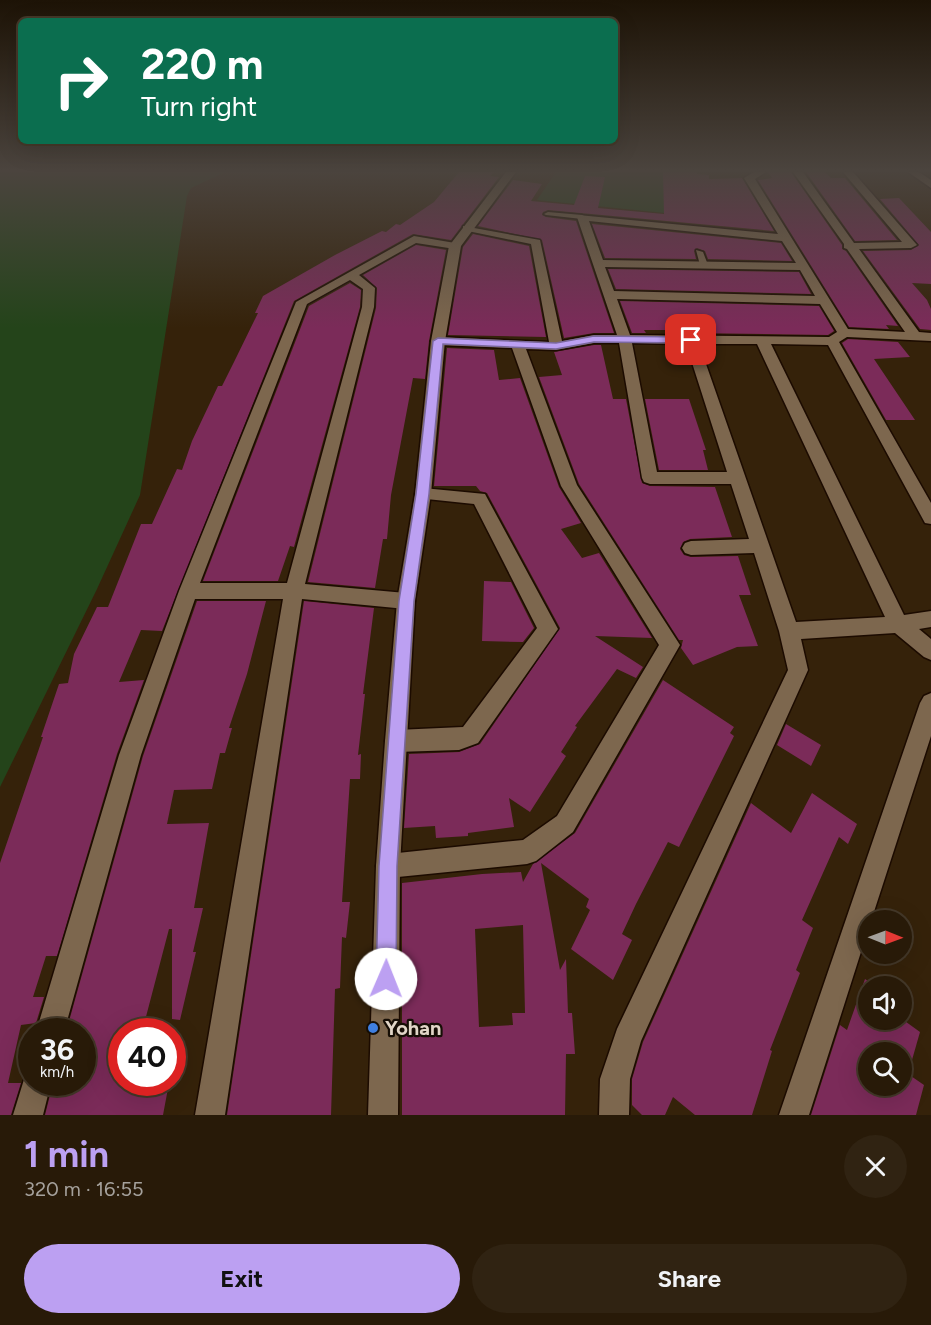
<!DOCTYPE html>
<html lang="en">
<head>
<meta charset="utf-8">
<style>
	:root { --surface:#281a08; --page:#302312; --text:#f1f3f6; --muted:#a5a19c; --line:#443829; --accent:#bca0f2 }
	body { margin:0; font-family:Figtree,sans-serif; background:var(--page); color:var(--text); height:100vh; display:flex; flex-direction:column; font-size:22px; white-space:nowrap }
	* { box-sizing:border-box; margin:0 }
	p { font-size:20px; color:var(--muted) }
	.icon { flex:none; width:33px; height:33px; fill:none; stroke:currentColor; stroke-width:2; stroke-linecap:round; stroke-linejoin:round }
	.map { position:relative; height:1115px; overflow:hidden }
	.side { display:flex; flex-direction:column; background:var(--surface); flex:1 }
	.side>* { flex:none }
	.guide { position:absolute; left:18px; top:18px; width:600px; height:126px; border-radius:9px; box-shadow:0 6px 24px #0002,0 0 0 2px var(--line); background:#0b6e4f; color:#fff; overflow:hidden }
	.needle { width:39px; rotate:91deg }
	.controls { position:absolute; left:858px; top:910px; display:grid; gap:12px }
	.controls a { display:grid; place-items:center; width:54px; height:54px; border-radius:50%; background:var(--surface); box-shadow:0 6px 24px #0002,0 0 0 2px var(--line); font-size:30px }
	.speed { position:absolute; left:18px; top:1018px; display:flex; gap:12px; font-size:30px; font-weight:700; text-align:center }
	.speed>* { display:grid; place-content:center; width:78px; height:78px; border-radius:50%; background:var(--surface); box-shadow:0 6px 24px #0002,0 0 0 2px var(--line); line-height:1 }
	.speed small { font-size:15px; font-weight:400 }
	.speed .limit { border:9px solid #d22; background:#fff; color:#111 }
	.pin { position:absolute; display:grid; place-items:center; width:51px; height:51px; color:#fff; margin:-26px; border-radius:12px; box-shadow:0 3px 9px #0006 }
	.me { position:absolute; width:66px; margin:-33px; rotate:1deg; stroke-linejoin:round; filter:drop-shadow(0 0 4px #0008) }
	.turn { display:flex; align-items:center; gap:21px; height:126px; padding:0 24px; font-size:27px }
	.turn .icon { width:78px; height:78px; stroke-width:2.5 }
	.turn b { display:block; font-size:42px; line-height:51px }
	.round { display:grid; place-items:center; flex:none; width:63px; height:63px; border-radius:32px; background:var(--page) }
	.head { display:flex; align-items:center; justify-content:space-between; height:102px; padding:0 24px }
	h1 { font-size:36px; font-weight:700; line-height:45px; color:var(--accent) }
	.primary-button { display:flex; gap:12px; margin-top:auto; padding:12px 24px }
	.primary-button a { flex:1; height:69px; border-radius:36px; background:var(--accent); color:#111; font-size:24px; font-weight:700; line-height:69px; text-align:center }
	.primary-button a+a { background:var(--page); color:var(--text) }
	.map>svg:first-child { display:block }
	.green { fill:#24441a }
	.building { fill:#7b2b59; fill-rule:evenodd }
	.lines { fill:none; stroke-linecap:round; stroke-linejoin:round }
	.lane-casing { stroke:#1c0b00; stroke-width:3 }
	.street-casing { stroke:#1c0b00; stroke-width:3 }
	.secondary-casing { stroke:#1c0b00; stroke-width:3 }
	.lane { fill:#7d674e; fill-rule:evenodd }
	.street { fill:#7d674e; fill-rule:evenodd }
	.secondary { fill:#7d674e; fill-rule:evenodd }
	.route { fill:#bca0f2; stroke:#7a689d; stroke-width:1.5 }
	.shop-dot { fill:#3f7fe0; stroke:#160e05; stroke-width:2 }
	.labels { text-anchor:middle; stroke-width:4.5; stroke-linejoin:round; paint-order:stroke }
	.near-poi-label { font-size:20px; font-weight:bold; fill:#e2d6c8; stroke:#160e05; text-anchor:start }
</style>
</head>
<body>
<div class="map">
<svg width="931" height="1115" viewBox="0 0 931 1115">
	<rect width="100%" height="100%" fill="#35220a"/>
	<path class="green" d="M 0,172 L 225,172 L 191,188 L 187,196 L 140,495 L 97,589 L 0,787 Z
		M 556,172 L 669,172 L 665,213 L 537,200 Z"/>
	<path class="building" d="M 459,172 L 494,172 L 490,176 L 499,177 L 451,240 L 413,234 L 294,301 L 162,631 L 141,630 L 119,682 L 144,680 L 117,754 L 57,956 L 46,956 L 33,997 L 44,997 L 36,1023 L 21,1025 L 8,1083 L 21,1083 L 11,1115 L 0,1115 L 0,863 L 43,737 L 41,737 L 59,684 L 68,683 L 74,654 L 97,607 L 108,607 L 141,524 L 152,524 L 177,469 L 182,470 L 192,441 L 218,386 L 222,386 L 234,362 L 258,313 L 255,313 L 263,296 L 335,255 L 382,231 L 386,232 L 396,224 L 400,225 L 434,202 Z
		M 663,172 L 697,172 L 697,174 L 709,175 L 709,179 L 742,178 L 774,231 L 548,210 L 543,212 L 542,215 L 546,217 L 576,221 L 614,333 L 594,333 L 564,338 L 542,240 L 478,226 L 513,180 L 542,184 L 531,201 L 574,205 L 585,176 L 605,177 L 598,208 L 664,214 Z
		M 768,172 L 791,172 L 842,245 L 842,249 L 846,251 L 898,326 L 886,325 L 889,329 L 849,327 L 758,180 L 772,178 Z
		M 806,172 L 825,172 L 831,178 L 845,178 L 897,240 L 855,241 Z
		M 899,198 L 931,232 L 931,284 L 912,283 L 927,300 L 931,309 L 931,330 L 920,329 L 863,251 L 911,250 L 919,245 L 880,199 Z
		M 592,224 L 781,243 L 792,261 L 708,259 L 705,251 L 697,248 L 694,251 L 696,259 L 605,258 Z
		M 473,234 L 529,246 L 546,337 L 448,335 L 463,247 Z
		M 416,245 L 446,250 L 429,341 L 425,379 L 413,378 L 391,495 L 387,539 L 383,539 L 375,588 L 308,582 L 376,308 L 377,288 L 363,275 Z
		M 608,269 L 799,272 L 811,294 L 616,289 Z
		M 350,283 L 361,290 L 360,307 L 294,547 L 290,546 L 278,581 L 203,581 L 309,306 Z
		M 620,301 L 819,306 L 834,331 L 828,335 L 689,333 L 688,330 L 644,330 L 646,333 L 632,333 Z
		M 848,339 L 898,342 L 910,357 L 874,359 L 915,420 L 886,420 L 842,343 Z
		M 594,345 L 601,345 L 613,399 L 626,399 L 642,483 L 650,486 L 715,487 L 732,537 L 690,539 L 683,542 L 680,549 L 684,555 L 691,557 L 738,556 L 751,595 L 739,595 L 758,646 L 737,647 L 693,665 L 681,648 L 683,640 L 679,640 L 579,484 L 539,377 L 562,375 L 554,352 Z
		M 447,348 L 494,350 L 499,380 L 520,378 L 559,487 L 581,523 L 561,529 L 582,558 L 599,553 L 652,638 L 595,636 L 643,667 L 636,678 L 617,669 L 575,726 L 577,727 L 561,752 L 566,756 L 530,812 L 509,798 L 514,827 L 468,833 L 468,836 L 436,838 L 435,826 L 404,828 L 409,754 L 459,752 L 480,744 L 560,628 L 487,493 L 480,491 L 476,486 L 434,486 Z
		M 645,399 L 689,399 L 706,450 L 703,450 L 708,470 L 659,470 Z
		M 484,581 L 511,582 L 534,628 L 523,642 L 482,641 Z
		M 197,601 L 266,601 L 247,674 L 229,728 L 232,728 L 225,753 L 220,753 L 212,789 L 174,790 L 167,824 L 209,823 L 194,908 L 203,908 L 193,952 L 196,952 L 180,1020 L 172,1019 L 172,929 L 169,929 L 142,1032 L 122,1032 L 122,1083 L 169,1083 L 163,1115 L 45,1115 L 53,1083 L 82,1083 L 82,1032 L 66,1032 L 143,756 Z
		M 304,601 L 374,608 L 363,694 L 365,694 L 358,755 L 361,754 L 360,779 L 350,779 L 342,902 L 350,902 L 346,938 L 342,937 L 340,988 L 335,989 L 331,1115 L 227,1115 Z
		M 663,680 L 734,727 L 730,733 L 734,736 L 679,847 L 668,842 L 636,904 L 622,934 L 632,940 L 613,980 L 571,949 L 590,910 L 586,907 L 589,899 L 541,863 L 560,970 L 566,959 L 568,1013 L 572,1013 L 575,1054 L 566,1054 L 565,1115 L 402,1115 L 402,883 L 482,874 L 521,872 L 523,882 L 533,864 L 575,833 ZM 523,925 L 525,1013 L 512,1013 L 513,1025 L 479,1027 L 475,929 Z
		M 786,724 L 821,745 L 811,766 L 777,745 Z
		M 812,793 L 857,824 L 848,844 L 839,837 L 802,920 L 813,928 L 796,970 L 800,973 L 770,1050 L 772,1051 L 752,1115 L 695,1115 L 673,1097 L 665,1115 L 642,1115 L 632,1105 L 632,1079 L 643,1042 L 751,803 L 791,833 Z
		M 865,979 L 877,987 L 868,987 L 868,1020 L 902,1019 L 920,1032 L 908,1074 L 924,1085 L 916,1115 L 811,1115 L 840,1025 L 847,1030 ZM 868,1053 L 902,1053 L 902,1086 L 868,1086 Z"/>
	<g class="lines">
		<g class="lane-casing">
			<path id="lane" d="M 548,212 L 582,215 L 586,217 L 582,219 L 546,215 L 544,214 Z
				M 696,250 L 703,252 L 708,265 L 707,267 L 700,265 Z"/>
		</g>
		<g class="street-casing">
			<path id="street" d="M 754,172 L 766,172 L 755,179 L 848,329 L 905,332 L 847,249 L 844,248 L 844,244 L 793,172 L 803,172 L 854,243 L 902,242 L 843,172 L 853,172 L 917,245 L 911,248 L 859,249 L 919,332 L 931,333 L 931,341 L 847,337 L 839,342 L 931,503 L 931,524 L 925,523 L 828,345 L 771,344 L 904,615 L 931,611 L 931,627 L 919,629 L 931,639 L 931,660 L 924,657 L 895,633 L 801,639 L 808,670 L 641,1041 L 630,1079 L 629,1115 L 599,1115 L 600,1079 L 617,1029 L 788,670 L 779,631 L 754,553 L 691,555 L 685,553 L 682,548 L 685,543 L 691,541 L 749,539 L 731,484 L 650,484 L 644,482 L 642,478 L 619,343 L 594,343 L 556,350 L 526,349 L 577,485 L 680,645 L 573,832 L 536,861 L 527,864 L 388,878 L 379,875 L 376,866 L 379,857 L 388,854 L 523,840 L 557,816 L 659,645 L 561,486 L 512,348 L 438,345 L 431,341 L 438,337 L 549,342 L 531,244 L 463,230 L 463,226 L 540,240 L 562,341 L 594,335 L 617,335 L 577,217 L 578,215 L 778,234 L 744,178 ZM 589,221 L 782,241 L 796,263 L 603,260 ZM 605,267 L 800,270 L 815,296 L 614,291 ZM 617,299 L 820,304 L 837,332 L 829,337 L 630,335 ZM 632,343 L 686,344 L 727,472 L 657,472 ZM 699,344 L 757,344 L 885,617 L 796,622 Z
				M 908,172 L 919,172 L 931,180 L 931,188 Z
				M 414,236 L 455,243 L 461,246 L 455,249 L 416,243 L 359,275 L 375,288 L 374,307 L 305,584 L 406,593 L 413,595 L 415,601 L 413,607 L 406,609 L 302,599 L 225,1115 L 195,1115 L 283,599 L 195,599 L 141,755 L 64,1032 L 36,1032 L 119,755 L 179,591 L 296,302 ZM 350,280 L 363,289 L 362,307 L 287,583 L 200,583 L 307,304 Z
				M 423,488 L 485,494 L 558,629 L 478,743 L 459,750 L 396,752 L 388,748 L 385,741 L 388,734 L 396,730 L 463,727 L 537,628 L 474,504 L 417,498 L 415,494 L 417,490 Z
				M 931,693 L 931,736 L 871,921 L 868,921 L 868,930 L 809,1115 L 779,1115 L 920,703 L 924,696 Z
				M 32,1070 L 32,1083 L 51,1083 L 43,1115 L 13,1115 L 26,1073 Z"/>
		</g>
		<g class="secondary-casing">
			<path id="secondary" d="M 506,172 L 516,172 L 461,246 L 445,341 L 431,494 L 415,601 L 407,741 L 400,866 L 398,1115 L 368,1115 L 376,866 L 385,741 L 397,601 L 415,494 L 431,341 L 449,246 Z"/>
		</g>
		<use href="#lane" class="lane"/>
		<use href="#street" class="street"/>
		<use href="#secondary" class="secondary"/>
	</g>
	<linearGradient id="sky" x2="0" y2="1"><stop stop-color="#1d1306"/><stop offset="0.52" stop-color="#4b443e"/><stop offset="1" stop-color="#4b443e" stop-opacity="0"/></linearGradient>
	<rect width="931" height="328" fill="url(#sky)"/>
	<path class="route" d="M 594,336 L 691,337 L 696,340 L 691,343 L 594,342 L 556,349 L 443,344 L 429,494 L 414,601 L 397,866 L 396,979 L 393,986 L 386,989 L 379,986 L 376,979 L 379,866 L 399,601 L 416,494 L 433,341 L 438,338 L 556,343 Z"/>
	<circle class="shop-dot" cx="373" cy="1028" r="6"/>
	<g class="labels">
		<g class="near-poi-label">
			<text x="385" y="1035">Yohan</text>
		</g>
	</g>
</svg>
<div class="controls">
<a><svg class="needle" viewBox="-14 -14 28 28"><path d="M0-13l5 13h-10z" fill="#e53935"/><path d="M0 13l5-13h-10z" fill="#a5a19c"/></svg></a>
<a><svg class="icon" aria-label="sound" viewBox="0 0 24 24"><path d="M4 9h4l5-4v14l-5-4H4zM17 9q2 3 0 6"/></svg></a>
<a><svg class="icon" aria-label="search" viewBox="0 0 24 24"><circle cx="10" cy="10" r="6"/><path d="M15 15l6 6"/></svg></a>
</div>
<div class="speed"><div>36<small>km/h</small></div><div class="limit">40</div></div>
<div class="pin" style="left:691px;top:340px;background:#d93025"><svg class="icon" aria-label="arrive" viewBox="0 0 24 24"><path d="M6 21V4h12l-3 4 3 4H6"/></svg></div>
<svg class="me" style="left:386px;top:979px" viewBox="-20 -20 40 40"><circle r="19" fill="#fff"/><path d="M0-13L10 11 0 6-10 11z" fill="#bca0f2"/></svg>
<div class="guide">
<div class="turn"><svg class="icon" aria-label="right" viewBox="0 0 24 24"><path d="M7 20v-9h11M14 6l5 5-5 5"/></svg><div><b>220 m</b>Turn right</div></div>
</div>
</div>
<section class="side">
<div class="head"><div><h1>1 min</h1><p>320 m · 16:55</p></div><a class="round"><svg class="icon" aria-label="close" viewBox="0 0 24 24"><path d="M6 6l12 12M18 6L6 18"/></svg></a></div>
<div class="primary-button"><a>Exit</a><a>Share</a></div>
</section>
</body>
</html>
